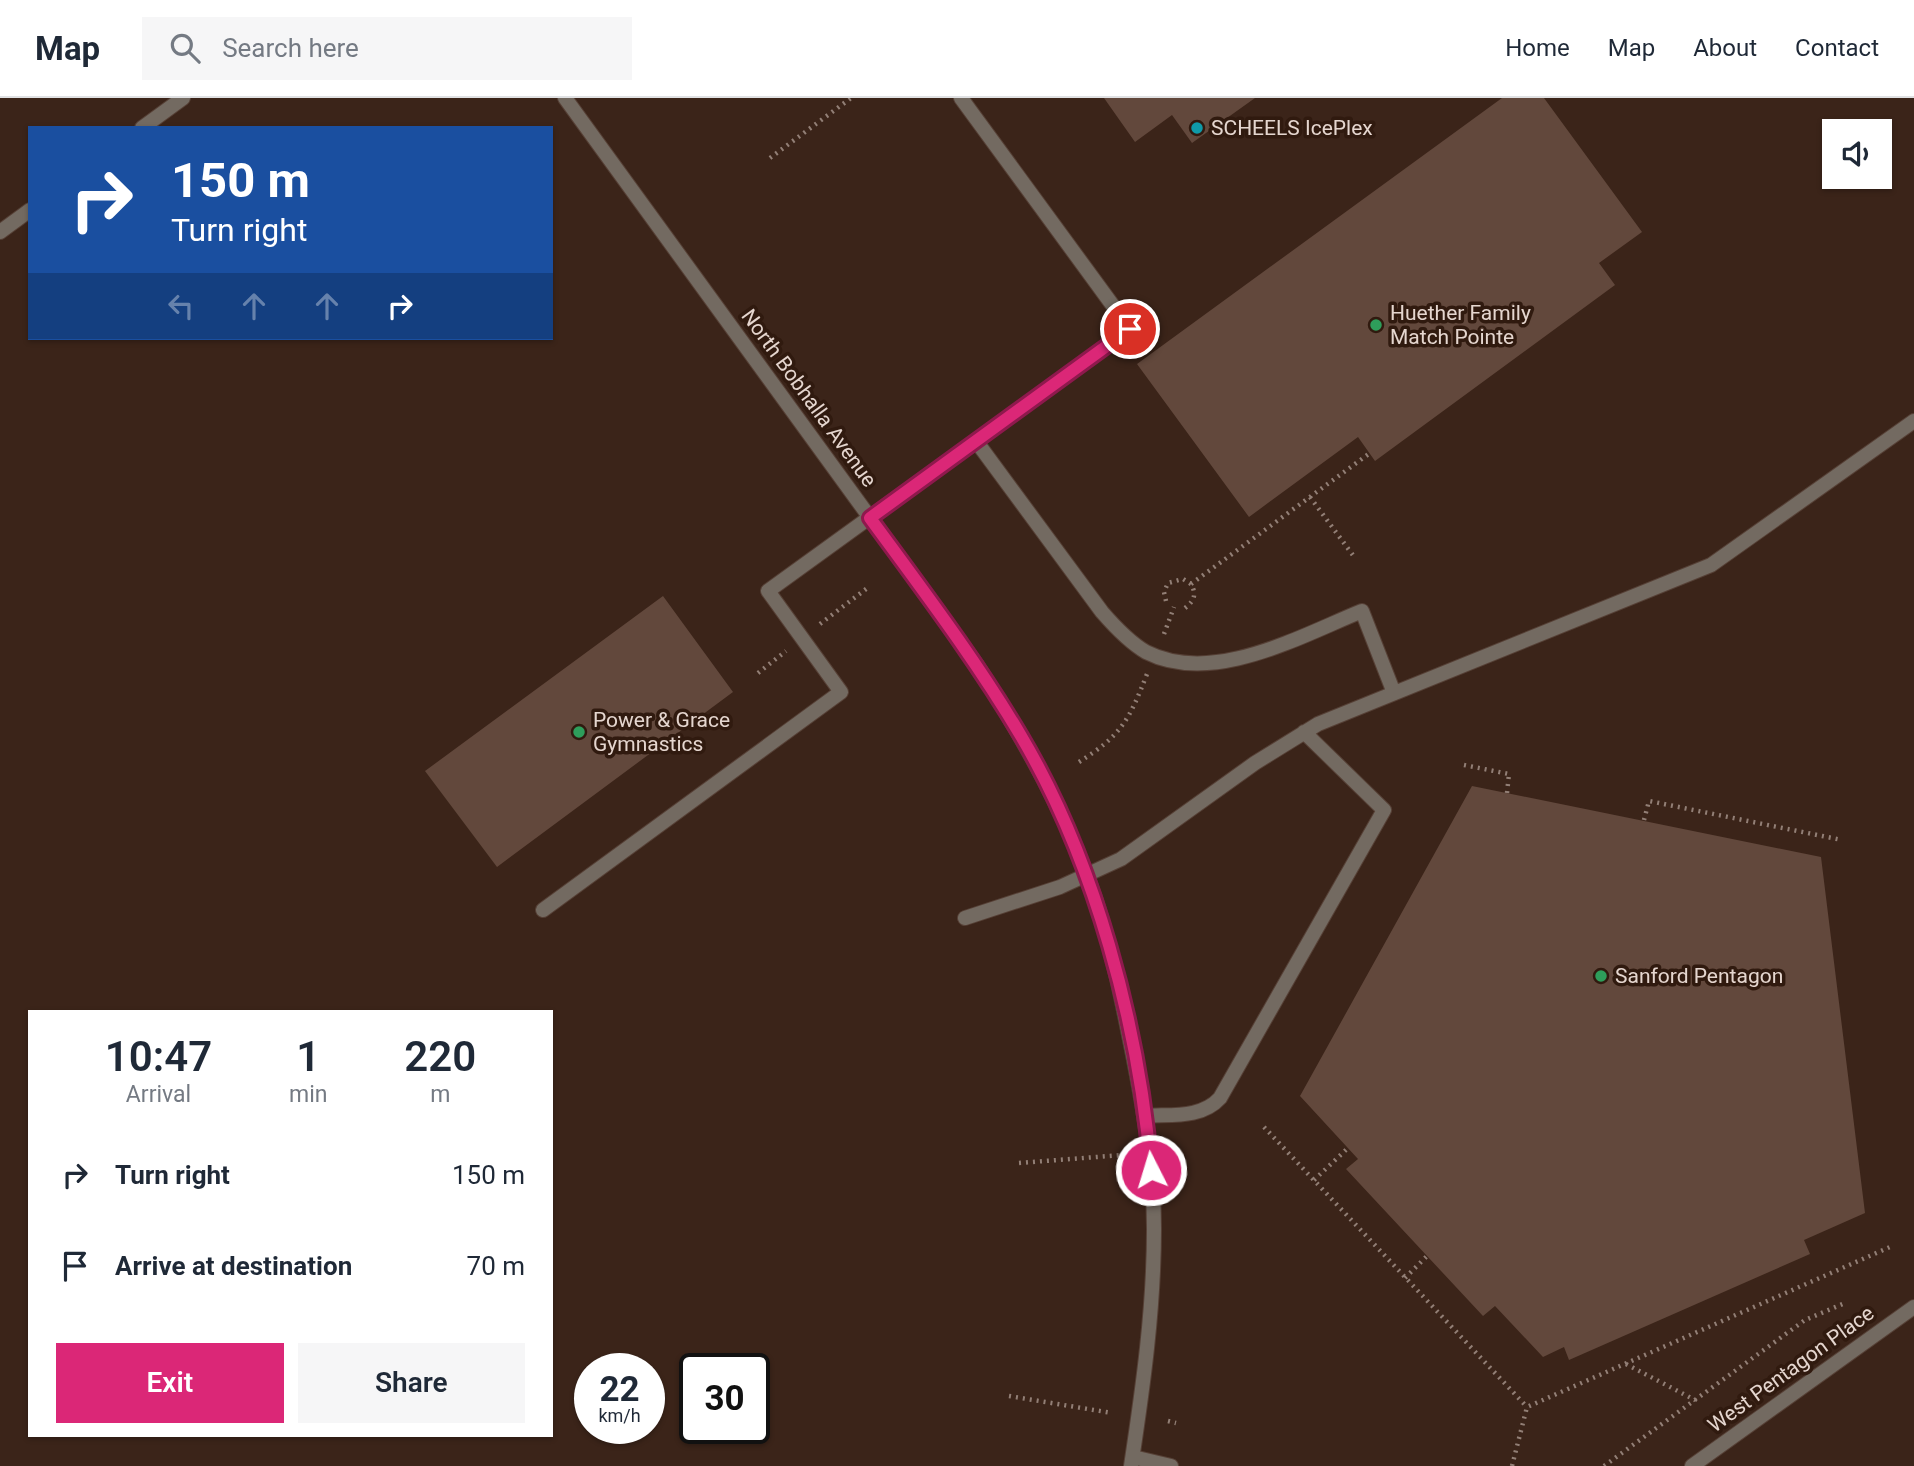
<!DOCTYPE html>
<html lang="en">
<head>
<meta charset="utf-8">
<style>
	:root { --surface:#fff; --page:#f6f6f7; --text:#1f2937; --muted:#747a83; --line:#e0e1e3; --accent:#db2777 }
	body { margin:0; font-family:Roboto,sans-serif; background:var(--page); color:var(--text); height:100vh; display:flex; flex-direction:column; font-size:26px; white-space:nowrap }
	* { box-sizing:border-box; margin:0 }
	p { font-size:23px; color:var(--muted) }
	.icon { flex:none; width:38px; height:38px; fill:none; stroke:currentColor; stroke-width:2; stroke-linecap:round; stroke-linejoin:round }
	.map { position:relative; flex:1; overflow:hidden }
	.panel { position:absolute; left:28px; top:912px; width:525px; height:427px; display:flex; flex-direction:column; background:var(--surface); border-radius:0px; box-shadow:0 2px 5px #0004 }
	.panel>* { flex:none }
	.top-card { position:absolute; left:28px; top:28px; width:525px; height:214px; border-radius:0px; box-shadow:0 2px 5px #0004; background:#1a4fa0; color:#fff; overflow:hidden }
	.buttons { position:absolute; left:1822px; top:21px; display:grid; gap:14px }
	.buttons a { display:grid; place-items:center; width:70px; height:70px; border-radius:0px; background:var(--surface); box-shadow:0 2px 5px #0004; font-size:35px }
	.speed { position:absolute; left:574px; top:1255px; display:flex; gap:14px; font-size:35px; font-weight:700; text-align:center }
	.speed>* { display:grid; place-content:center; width:91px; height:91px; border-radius:50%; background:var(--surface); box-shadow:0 2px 5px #0004; line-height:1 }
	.speed small { font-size:18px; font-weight:400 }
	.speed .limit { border:4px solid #111; border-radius:10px; background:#fff; color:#111 }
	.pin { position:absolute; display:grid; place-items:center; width:60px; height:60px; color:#fff; margin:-30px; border:4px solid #fff; border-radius:50%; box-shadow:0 2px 7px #0007 }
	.me { position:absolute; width:77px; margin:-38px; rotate:355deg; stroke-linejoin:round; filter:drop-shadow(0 0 5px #0008) }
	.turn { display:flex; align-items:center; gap:24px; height:147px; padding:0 28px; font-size:32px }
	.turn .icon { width:91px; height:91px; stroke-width:2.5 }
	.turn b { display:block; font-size:49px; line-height:60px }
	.lanes { display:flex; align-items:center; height:66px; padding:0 28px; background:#0003; justify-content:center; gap:35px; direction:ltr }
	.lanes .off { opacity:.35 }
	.eta { display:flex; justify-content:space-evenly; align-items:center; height:119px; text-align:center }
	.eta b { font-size:42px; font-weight:600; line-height:49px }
	.button { display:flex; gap:14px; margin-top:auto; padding:14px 28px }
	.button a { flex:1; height:80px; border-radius:0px; background:var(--accent); color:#fff; font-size:28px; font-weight:600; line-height:80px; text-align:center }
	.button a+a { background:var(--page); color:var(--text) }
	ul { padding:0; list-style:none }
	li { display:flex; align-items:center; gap:21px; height:91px; padding:0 28px }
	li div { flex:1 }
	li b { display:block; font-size:26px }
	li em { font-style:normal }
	header { display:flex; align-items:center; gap:42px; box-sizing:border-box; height:98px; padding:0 35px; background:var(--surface); border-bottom:2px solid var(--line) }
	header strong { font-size:33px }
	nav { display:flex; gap:38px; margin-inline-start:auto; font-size:24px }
	.search { width:490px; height:63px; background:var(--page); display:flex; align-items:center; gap:18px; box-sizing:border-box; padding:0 24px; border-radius:0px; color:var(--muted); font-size:26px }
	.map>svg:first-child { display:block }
	.building { fill:#62483c }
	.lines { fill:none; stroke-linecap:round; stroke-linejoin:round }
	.service-casing { stroke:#564036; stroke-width:16 }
	.minor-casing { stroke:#564036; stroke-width:16 }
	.path { stroke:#927f76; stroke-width:4.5; stroke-dasharray:2 5; stroke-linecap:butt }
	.service { stroke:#736a61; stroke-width:14 }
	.minor { stroke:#736a61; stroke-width:14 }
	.route-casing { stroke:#8e194d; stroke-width:18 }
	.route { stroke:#db2777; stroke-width:12 }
	.culture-dot { fill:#0f9aa8; stroke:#301a0f; stroke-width:2.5 }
	.leisure-dot { fill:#2e9e5b; stroke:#301a0f; stroke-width:2.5 }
	.labels { text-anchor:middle; stroke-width:7; stroke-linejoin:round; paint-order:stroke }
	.poi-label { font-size:21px; fill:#e5d6cf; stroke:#301a0f; text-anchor:start }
	.street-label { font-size:21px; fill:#e5d6cf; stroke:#301a0f }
</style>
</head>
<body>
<header>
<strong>Map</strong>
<div class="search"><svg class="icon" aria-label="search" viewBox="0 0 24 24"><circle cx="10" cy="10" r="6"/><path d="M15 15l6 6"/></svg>Search here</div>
<nav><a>Home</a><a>Map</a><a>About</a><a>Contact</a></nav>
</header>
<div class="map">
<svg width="1914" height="1368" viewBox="0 0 1914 1368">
	<rect width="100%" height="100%" fill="#3b2419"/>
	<path class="building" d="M 1104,0 L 1255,0 L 1192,45 L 1172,17 L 1135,44 Z
		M 1502,0 L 1544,0 L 1642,134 L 1599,165 L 1615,187 L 1375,363 L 1358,339 L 1249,419 L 1137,266 Z
		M 663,498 L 733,594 L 497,769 L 425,673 Z
		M 1472,688 L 1821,759 L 1865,1115 L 1804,1142 L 1810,1156 L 1569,1262 L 1564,1249 L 1543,1259 L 1495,1208 L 1483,1218 L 1346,1071 L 1358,1061 L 1300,998 Z"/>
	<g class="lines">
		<g class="service-casing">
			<path id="service" d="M 976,343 L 1102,514 C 1115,529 1129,544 1146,554 C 1213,588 1300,538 1362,513 L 1394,595
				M 543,812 L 841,594 L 768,493 L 1130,231 L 961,0
				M 965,820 L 1060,789 L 1121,761 L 1255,665 L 1318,626 L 1711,467 L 1914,323
				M 1145,1018 C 1170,1016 1201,1021 1220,1000 L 1384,712 L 1304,634"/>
		</g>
		<g class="minor-casing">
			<path id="minor" d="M 565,0 L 977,567 C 1024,642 1068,719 1096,803 C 1112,852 1122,902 1132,952 C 1144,1012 1154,1071 1154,1131 C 1154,1211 1143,1289 1131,1368
				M 142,30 L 183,0
				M 0,134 L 30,112
				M 1133,1359 L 1171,1368
				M 1692,1368 L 1914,1209"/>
		</g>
		<path class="path" d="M 770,60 L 851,0
			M 1310,399 L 1355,460
			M 1191,486 L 1370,355
			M 1166,503 L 1164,494 L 1168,485 L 1183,481 L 1191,486 C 1197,497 1194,503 1185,510
			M 820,526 L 870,488
			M 1164,536 L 1174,509
			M 758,575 L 786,553
			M 1079,664 C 1122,637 1129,622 1147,576
			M 1464,667 L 1509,676 L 1507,695
			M 1644,722 L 1649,703 L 1842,742
			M 1264,1029 L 1527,1309
			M 1019,1065 L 1122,1057
			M 1314,1082 L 1348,1050
			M 1405,1180 L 1427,1158
			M 1626,1266 L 1695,1302 L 1698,1306
			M 1009,1298 L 1112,1315
			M 1168,1323 L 1176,1325
			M 1512,1368 L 1527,1309 L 1890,1149
			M 1604,1368 L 1805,1222 L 1845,1205"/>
		<use href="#service" class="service"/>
		<use href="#minor" class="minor"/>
	</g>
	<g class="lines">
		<g class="route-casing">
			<path id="route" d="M 1130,231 L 870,420 C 922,491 976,562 1021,638 C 1095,763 1139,928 1151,1072"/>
		</g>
		<use href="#route" class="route"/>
	</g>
	<circle class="culture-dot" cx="1197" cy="30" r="7"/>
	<g class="leisure-dot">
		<circle cx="1376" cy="227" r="7"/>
		<circle cx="579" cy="634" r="7"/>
		<circle cx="1601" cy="878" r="7"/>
	</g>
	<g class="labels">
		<g class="poi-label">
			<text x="1211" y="37">SCHEELS IcePlex</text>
			<text x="1390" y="222">Huether Family<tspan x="1390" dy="24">Match Pointe</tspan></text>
			<text x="593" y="629">Power &amp; Grace<tspan x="593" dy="24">Gymnastics</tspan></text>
			<text x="1615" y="885">Sanford Pentagon</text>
		</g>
		<g class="street-label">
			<text transform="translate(809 300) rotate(54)" y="7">North Bobhalla Avenue</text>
			<text transform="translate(1791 1271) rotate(-36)" y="7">West Pentagon Place</text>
		</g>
	</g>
</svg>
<div class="buttons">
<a><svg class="icon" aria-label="sound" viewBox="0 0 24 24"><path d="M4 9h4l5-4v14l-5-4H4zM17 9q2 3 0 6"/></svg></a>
</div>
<div class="speed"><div>22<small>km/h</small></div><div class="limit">30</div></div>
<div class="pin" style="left:1130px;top:231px;background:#d93025"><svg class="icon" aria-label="arrive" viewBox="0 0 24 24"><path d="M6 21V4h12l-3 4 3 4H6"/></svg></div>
<svg class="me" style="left:1151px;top:1072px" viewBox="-20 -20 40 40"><circle r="17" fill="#db2777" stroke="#fff" stroke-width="3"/><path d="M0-11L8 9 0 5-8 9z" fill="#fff"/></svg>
<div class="top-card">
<div class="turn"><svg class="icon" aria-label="right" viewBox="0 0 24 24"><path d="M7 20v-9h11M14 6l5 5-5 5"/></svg><div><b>150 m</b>Turn right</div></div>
<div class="lanes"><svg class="icon off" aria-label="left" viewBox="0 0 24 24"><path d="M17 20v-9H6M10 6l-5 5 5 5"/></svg><svg class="icon off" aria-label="ahead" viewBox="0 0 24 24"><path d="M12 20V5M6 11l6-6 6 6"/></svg><svg class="icon off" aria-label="ahead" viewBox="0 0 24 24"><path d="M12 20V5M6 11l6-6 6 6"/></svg><svg class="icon" aria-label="right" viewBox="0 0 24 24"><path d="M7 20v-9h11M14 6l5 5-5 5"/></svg></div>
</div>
<section class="panel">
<div class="eta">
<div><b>10:47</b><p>Arrival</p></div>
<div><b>1</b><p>min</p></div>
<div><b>220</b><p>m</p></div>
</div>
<ul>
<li><svg class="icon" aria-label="right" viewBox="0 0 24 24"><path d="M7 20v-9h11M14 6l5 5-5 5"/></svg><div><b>Turn right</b></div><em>150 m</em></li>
<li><svg class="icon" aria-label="arrive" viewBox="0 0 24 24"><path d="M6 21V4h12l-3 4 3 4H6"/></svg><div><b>Arrive at destination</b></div><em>70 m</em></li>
</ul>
<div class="button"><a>Exit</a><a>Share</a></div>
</section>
</div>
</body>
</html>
